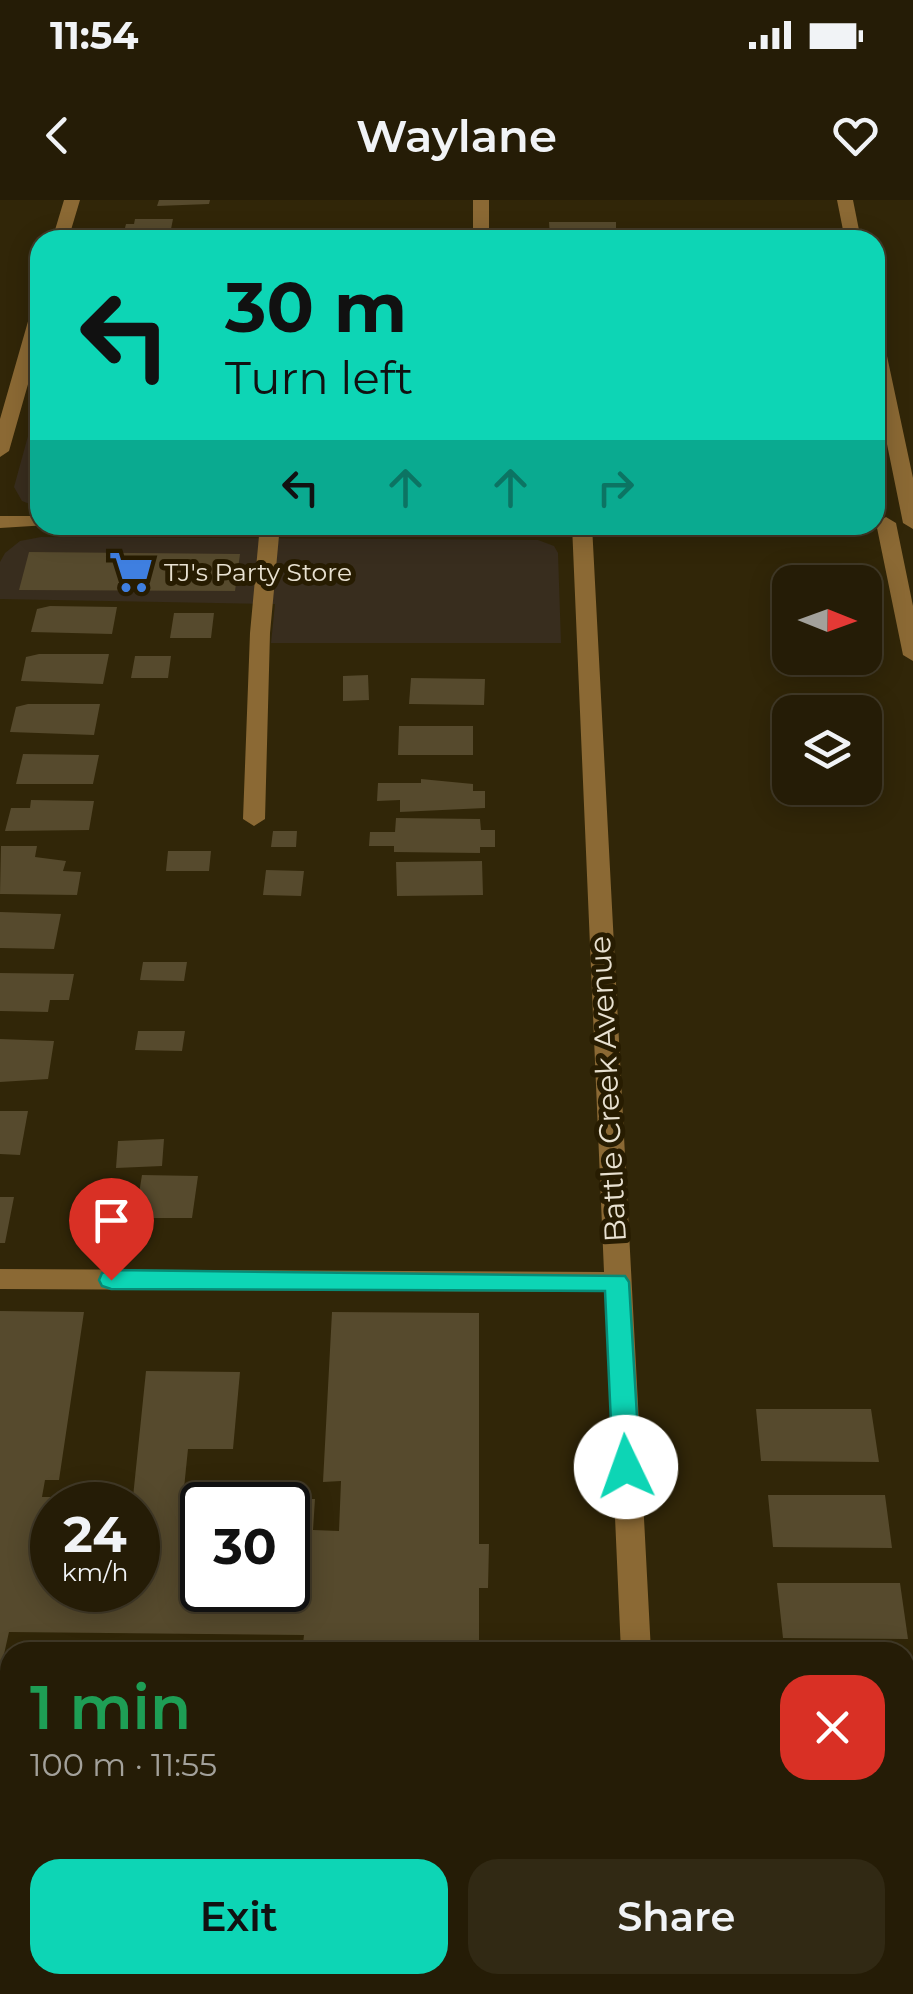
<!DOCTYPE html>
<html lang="en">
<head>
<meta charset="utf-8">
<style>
	:root { --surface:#251c06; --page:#312914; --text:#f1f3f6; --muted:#a3a19b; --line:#423a28; --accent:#0dd5b5 }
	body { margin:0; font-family:Montserrat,sans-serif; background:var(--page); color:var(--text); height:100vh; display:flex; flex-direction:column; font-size:38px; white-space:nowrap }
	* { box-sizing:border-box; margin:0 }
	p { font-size:32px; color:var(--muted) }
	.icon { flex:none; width:55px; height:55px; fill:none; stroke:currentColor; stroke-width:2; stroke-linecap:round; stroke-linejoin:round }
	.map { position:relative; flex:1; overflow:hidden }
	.panel { position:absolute; left:0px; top:1442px; width:915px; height:352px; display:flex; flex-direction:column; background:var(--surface); border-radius:30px 30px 0 0; box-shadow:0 5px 25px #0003,0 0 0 2px var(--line) }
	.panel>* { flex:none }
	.guide { position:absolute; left:30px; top:30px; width:855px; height:305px; border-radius:30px; box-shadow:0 5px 25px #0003,0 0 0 2px var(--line); background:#0dd5b5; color:#111; overflow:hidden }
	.needle { width:65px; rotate:91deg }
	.controls { position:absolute; left:772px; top:365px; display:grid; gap:20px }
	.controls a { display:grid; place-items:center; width:110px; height:110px; border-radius:20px; background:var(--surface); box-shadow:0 5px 25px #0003,0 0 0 2px var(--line); font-size:50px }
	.speed { position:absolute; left:30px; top:1282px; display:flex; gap:20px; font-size:50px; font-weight:700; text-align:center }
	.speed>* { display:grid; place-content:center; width:130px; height:130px; border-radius:50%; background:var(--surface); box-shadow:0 5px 25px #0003,0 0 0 2px var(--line); line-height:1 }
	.speed small { font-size:25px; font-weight:400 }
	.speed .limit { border:5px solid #111; border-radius:15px; background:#fff; color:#111 }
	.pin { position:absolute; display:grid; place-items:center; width:85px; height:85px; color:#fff; margin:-102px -42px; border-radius:50% 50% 50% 0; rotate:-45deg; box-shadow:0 0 10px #0007 }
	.pin .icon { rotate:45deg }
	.me { position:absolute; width:110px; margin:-55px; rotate:357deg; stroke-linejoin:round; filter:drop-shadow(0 0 8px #0008) }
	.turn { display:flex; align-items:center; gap:35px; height:210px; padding:0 30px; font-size:45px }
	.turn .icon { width:130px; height:130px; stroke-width:2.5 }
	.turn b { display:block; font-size:70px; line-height:85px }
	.lanes { display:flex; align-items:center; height:95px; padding:0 30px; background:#0003; justify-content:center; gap:50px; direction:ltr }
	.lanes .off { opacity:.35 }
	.round { display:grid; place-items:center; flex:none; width:105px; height:105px; border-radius:30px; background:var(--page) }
	.headline { display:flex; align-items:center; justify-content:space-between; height:170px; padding:0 30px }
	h1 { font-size:60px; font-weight:600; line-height:75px; color:#1e9e55 }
	.action { display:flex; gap:20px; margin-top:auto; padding:20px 30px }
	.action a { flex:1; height:115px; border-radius:30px; background:var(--accent); color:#111; font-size:40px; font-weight:600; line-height:115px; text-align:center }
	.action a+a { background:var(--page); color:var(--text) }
	.status { display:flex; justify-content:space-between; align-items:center; height:70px; padding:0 50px; background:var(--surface); direction:ltr }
	.status svg { height:28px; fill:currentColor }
	header { display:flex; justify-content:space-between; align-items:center; height:130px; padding:0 30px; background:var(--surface); font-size:45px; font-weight:600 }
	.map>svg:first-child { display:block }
	.commercial { fill:#382d1e }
	.building { fill:#564a2d; fill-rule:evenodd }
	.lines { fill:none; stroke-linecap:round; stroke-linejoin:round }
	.minor { fill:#8b6934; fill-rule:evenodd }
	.route { fill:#0dd5b5; stroke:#088a76; stroke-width:2.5 }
	.labels { text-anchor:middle; stroke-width:10; stroke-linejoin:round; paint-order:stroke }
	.far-poi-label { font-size:25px; fill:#e8e1d1; stroke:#271c01; text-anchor:start }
	.street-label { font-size:30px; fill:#e8e1d1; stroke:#271c01 }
</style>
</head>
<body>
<div class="status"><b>11:54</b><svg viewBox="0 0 49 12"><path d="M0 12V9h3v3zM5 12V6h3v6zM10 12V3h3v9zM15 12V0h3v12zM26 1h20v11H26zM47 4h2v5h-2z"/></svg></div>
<header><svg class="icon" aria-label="back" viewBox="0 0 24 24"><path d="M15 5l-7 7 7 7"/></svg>Waylane<svg class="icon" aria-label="heart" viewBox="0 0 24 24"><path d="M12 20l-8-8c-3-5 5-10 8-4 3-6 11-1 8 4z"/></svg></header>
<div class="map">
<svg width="913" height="1794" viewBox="0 0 913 1794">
	<rect width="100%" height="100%" fill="#312608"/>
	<path class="commercial" d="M 36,207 L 40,207 L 40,308 L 22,301 L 14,287 Z
		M 41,337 L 538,340 L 554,346 L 558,353 L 561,443 L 271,443 L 275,404 L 0,399 L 0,362 L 5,353 L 20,341 Z"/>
	<path class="building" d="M 159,0 L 210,0 L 209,4 L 157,6 Z
		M 135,19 L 173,19 L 170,34 L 124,32 L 126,24 L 134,24 Z
		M 549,22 L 616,22 L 616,29 L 603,29 L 603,38 L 550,38 Z
		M 29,352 L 240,354 L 235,391 L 19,390 Z
		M 50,406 L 117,407 L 112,434 L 31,432 L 37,409 Z
		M 174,413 L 214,413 L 211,438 L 170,438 Z
		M 39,454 L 109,454 L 103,484 L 21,481 L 26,457 Z
		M 135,456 L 171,456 L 168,478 L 131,478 Z
		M 368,475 L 369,500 L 343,501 L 343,476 Z
		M 411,478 L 485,479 L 484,505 L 409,504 Z
		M 28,504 L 100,504 L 94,535 L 10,532 L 16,507 Z
		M 399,526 L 473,526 L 473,555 L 398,555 Z
		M 23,554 L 99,555 L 93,584 L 16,584 Z
		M 421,579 L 473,584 L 473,591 L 485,591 L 485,608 L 400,612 L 400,600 L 377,601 L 378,583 L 421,583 Z
		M 31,600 L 94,601 L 89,630 L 5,631 L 11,608 L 30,608 Z
		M 396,618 L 480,619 L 481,630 L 495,630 L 495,647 L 480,647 L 480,653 L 394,652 L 394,646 L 369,646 L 370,632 L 395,632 Z
		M 273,631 L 297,631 L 296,647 L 271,647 Z
		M 1,646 L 37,646 L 35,657 L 66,661 L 63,671 L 81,672 L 77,695 L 0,694 Z
		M 168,651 L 211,651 L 209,671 L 166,671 Z
		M 482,661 L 483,695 L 397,696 L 396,662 Z
		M 266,670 L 304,671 L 301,696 L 263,695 Z
		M 0,712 L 61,714 L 54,749 L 0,748 Z
		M 143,762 L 187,762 L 184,781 L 140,780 Z
		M 0,773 L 74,774 L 69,800 L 50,800 L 48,812 L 0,811 Z
		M 138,831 L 185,831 L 182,851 L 135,850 Z
		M 0,839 L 54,841 L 48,879 L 0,882 Z
		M 0,911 L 28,911 L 20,955 L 0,954 Z
		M 164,939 L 162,966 L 116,968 L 118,941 Z
		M 142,975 L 198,976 L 192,1018 L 135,1018 Z
		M 0,997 L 14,997 L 5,1043 L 0,1043 Z
		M 0,1111 L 84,1112 L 59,1280 L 45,1280 L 42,1297 L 133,1297 L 146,1171 L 240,1172 L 233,1249 L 188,1249 L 183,1298 L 315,1299 L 313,1330 L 339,1331 L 341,1281 L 323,1282 L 332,1112 L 479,1113 L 479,1344 L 489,1344 L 488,1388 L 479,1388 L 479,1452 L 302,1452 L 304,1435 L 9,1432 L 0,1472 ZM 52,1305 L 138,1305 L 138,1390 L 52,1390 ZM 202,1305 L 288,1305 L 288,1390 L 202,1390 Z
		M 756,1209 L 871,1209 L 879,1262 L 761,1261 Z
		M 768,1295 L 885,1295 L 892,1348 L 773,1347 Z
		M 777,1383 L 900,1383 L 908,1439 L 783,1438 Z"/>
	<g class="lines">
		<path class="minor" d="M 64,0 L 80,0 L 68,40 L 52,40 Z
			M 473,0 L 489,0 L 489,40 L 473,40 Z
			M 837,0 L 853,0 L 861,40 L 845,40 Z
			M 40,106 L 40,142 L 9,251 L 0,257 L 0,219 L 31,111 Z
			M 875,137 L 884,142 L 913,278 L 913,329 L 903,323 L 875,185 Z
			M 0,316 L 40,316 L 40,325 L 48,325 L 0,328 Z
			M 886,317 L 896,323 L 913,406 L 913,461 L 903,455 L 876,323 Z
			M 260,325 L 280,325 L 270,433 L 265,619 L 254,626 L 243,619 L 250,433 Z
			M 572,325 L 592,325 L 651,1452 L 621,1452 L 605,1092 L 0,1089 L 0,1069 L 604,1072 Z
			M 637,1785 L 671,1785 L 672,1794 L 638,1794 Z"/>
	</g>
	<path class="route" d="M 111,1070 L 625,1076 L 629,1082 L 640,1267 L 636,1275 L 626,1278 L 617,1275 L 613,1267 L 605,1091 L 111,1089 L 102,1086 L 99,1080 L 102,1073 Z"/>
	<defs>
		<g id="supermarket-bare" transform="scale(3.45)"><path d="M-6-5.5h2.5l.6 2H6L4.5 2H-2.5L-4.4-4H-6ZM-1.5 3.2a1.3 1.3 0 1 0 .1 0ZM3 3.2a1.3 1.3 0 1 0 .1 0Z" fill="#3f7fe0" stroke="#271c01" stroke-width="2.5" paint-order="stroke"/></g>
	</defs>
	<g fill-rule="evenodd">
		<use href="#supermarket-bare" x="131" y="372"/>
	</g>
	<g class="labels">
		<g class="far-poi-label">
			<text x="164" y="381">TJ's Party Store</text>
		</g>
		<g class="street-label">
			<text transform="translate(608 889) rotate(-93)" y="10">Battle Creek Avenue</text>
		</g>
	</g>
</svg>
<div class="controls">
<a><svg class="needle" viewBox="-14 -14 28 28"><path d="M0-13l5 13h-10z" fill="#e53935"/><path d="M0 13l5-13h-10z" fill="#a3a19b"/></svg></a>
<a><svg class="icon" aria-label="layers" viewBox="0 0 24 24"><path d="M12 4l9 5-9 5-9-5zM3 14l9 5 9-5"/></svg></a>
</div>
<div class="speed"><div>24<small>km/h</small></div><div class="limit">30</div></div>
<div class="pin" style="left:111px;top:1080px;background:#d93025"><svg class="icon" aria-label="arrive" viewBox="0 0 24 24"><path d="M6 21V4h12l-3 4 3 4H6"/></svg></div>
<svg class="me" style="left:626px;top:1267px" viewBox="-20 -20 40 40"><circle r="19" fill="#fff"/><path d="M0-13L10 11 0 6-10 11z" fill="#0dd5b5"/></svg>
<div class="guide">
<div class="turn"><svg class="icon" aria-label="left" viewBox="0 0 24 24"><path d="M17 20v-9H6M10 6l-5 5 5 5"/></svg><div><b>30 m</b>Turn left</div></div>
<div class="lanes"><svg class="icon" aria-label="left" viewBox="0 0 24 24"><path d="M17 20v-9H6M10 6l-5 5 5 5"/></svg><svg class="icon off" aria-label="ahead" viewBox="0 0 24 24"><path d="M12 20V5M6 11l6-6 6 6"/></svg><svg class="icon off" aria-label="ahead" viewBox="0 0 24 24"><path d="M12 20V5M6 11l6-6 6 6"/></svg><svg class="icon off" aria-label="right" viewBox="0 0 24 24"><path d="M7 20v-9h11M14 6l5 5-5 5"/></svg></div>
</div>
<section class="panel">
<div class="headline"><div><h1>1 min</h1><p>100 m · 11:55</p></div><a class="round" style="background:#d93025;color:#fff"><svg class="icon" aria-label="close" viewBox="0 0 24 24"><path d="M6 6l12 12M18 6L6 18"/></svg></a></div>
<div class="action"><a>Exit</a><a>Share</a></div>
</section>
</div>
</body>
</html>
